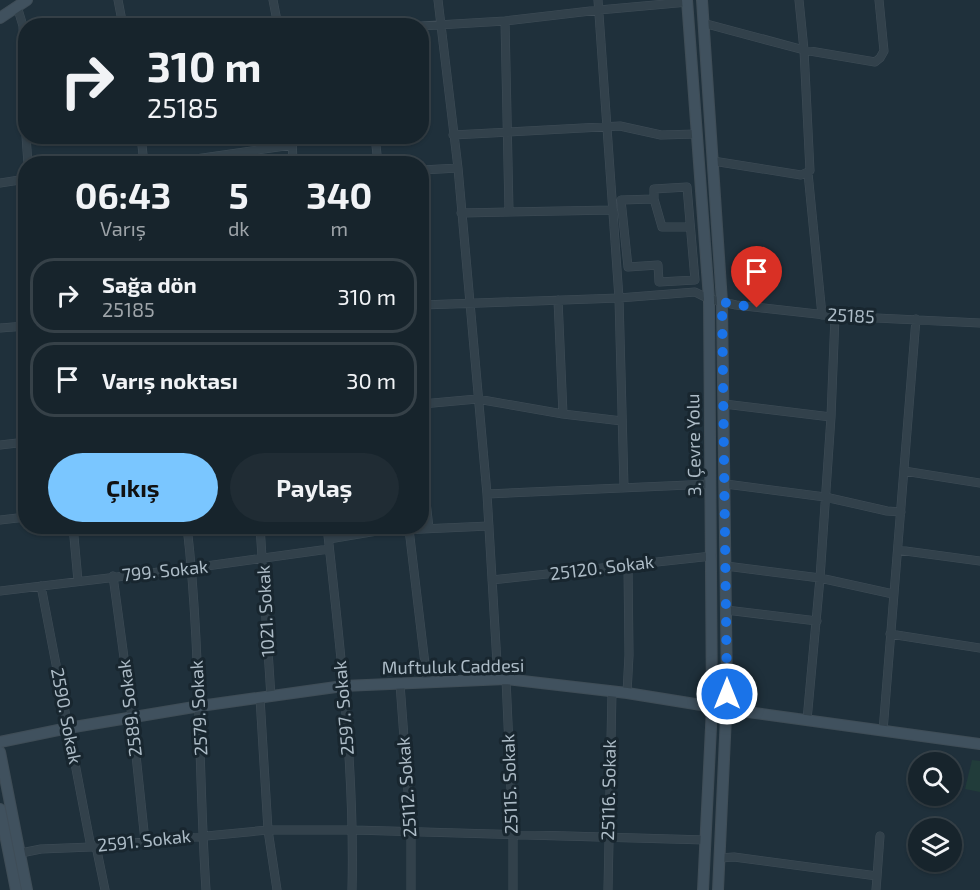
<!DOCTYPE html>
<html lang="tr">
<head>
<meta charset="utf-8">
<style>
	:root { --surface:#17242c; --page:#202c34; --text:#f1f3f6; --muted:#9ea4a9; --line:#364148; --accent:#7ac6ff }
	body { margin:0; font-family:"Exo 2",sans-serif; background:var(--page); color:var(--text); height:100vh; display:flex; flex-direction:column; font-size:22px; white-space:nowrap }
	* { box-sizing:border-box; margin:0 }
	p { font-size:20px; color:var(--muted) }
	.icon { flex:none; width:33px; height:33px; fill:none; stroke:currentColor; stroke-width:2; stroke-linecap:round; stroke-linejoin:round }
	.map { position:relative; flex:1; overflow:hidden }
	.panel { position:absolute; left:18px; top:156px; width:411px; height:378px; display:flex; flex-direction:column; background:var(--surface); border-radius:24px; box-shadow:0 2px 4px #0004,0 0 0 2px var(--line) }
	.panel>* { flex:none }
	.top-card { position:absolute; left:18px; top:18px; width:411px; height:126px; border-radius:24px; box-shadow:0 2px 4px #0004,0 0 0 2px var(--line); background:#17242c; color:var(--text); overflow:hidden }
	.controls { position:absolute; left:908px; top:752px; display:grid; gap:12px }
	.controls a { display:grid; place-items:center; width:54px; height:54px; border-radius:50%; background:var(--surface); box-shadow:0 2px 4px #0004,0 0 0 2px var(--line); font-size:30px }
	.pin { position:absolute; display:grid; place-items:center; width:51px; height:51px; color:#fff; margin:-62px -26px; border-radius:50% 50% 50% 0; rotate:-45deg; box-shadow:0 0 6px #0007 }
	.pin .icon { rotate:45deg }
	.me { position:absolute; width:66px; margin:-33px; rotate:0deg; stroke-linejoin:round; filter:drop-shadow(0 0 4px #0008) }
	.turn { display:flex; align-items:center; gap:21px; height:126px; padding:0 30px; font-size:27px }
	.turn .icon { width:78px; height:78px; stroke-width:2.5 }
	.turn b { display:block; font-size:42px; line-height:51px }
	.eta { display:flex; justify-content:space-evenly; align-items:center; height:102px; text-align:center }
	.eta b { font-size:36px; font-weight:700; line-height:42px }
	.primary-button { display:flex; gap:12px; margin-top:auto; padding:12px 30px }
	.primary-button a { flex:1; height:69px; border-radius:36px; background:var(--accent); color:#111; font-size:24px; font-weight:700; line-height:69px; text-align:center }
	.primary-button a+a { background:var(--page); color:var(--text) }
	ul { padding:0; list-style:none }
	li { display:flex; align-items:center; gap:18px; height:75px; margin:0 12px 9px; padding:0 18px; border:3px solid var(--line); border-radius:24px }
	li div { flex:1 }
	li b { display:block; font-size:22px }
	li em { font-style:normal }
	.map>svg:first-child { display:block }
	.green { fill:#213c3a }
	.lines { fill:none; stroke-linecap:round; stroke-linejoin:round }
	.street-casing { stroke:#3f4d57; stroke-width:9 }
	.secondary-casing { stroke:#3f4d57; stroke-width:12 }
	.street { stroke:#32414b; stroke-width:8 }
	.secondary { stroke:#40515e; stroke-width:10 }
	.route { stroke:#1a73e8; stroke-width:10; stroke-dasharray:0 18 }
	.labels { text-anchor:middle; stroke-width:6; stroke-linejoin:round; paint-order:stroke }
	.street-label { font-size:18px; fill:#adbcc7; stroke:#18262f }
</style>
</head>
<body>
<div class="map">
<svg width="980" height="890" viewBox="0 0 980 890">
	<rect width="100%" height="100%" fill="#1f303b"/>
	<path class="green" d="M 972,760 L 980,761 L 980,792 L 965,789 Z"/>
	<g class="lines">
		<g class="street-casing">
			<path id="street" d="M 118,0 L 123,26
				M 273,0 L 278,26
				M 438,0 L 458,168 L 487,494 L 498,680
				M 598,0 L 619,298 L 624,487
				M 17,6 L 23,26 L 26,126
				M 505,21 L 509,211
				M 703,23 L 804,50 L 875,62 L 880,58 L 884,51 L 879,0
				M 421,26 L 505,21 L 599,10 L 688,2
				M 453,135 L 620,126 L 661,135 L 697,134
				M 26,136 L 28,164
				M 141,136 L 144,164
				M 292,136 L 293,164
				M 375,136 L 378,164
				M 713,161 L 801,175 L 810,171 L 804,50 L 799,0
				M 161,164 L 292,145
				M 422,170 L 458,168
				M 808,173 L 822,315
				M 0,183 L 26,179
				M 654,199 L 621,200 L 628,267 L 658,265 L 659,282 L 695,280 L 687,187 L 654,189 L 654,199 L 662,227 L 690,227
				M 461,213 L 613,210
				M 558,300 L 563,414
				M 422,305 L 619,298 L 695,292 L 709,299 L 736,305 L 835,316 L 980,323
				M 835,316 L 831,417 L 820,578 L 893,594
				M 0,328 L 26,326
				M 422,404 L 477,399 L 563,414 L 622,421
				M 724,404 L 831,417
				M 0,445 L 26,442
				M 422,466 L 429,528
				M 904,471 L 980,483
				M 726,484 L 825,497 L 887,511 L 901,512
				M 487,494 L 711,484
				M 0,520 L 26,517
				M 73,526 L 78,581
				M 187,526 C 201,647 198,769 206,890
				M 260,526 L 271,697
				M 327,526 C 340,647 355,769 352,890
				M 409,529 L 427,681
				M 329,539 L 377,531 L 489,526
				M 898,550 L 980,561
				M 726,566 L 820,578 L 807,720
				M 113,576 L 132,717 L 145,841
				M 492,580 L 712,556
				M 41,586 L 91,847
				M 0,591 L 192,568 L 329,549
				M 726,610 L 817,621
				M 890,634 L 980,648
				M 506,679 L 513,835 L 513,890
				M 400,684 L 411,832 L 411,890
				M 627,693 L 629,655 L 628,565
				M 260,698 L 268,830 L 277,890
				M 883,731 L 916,319
				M 96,846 L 105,890
				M 21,853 L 41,849 L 91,847 L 268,830 L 354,830 L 706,840
				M 720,858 L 734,857 L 877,876
				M 608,890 L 612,691
				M 876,890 L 880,836"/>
		</g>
		<g class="secondary-casing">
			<path id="secondary" d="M 687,0 L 709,299 L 712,707 L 703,890
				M 702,0 L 722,302 L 727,694 L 718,890
				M 0,18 L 27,0
				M 0,742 L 68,728 L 200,706 L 343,686 L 506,679 L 627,693 L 726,709 L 980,744
				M 0,752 L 27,890
				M 0,809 L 16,890"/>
		</g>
		<use href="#street" class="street"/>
		<use href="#secondary" class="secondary"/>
	</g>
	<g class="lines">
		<path class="route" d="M 727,694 L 722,302 L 757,308"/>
	</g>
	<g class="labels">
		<g class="street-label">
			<text transform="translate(851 316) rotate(3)" y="6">25185</text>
			<text transform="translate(694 445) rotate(-91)" y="6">3. Çevre Yolu</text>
			<text transform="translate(602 568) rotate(-7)" y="6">25120. Sokak</text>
			<text transform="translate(165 571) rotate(-6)" y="6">799. Sokak</text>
			<text transform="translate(266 611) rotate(-93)" y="6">1021. Sokak</text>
			<text transform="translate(453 667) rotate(-1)" y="6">Muftuluk Caddesi</text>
			<text transform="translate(130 708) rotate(-97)" y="6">2589. Sokak</text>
			<text transform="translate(199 708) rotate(-93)" y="6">2579. Sokak</text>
			<text transform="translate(344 708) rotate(-95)" y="6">2597. Sokak</text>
			<text transform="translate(66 716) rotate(79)" y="6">2590. Sokak</text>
			<text transform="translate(510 784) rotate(-92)" y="6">25115. Sokak</text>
			<text transform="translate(407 787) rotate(-94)" y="6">25112. Sokak</text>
			<text transform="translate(609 790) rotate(-89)" y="6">25116. Sokak</text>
			<text transform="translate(144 841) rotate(-6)" y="6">2591. Sokak</text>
		</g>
	</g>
</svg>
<div class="controls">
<a><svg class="icon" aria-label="search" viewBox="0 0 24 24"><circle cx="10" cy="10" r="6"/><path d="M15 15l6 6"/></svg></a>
<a><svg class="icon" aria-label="layers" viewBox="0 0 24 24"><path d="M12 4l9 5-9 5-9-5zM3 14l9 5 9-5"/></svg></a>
</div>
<div class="pin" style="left:757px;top:308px;background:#d93025"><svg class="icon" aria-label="arrive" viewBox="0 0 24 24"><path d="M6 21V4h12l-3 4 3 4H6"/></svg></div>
<svg class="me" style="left:727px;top:694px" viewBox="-20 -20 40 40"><circle r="17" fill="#1a73e8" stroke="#fff" stroke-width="3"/><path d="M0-11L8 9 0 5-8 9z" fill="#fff"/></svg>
<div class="top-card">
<div class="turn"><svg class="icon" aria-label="right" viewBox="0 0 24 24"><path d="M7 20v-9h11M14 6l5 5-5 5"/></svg><div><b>310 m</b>25185</div></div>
</div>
<section class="panel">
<div class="eta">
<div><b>06:43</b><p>Varış</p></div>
<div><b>5</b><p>dk</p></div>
<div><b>340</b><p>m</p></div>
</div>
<ul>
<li><svg class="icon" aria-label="right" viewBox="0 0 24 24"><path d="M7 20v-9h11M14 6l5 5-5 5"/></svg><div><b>Sağa dön</b><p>25185</p></div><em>310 m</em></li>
<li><svg class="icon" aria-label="arrive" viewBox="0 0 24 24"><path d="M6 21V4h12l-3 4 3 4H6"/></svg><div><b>Varış noktası</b></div><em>30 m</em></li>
</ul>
<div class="primary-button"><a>Çıkış</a><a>Paylaş</a></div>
</section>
</div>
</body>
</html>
